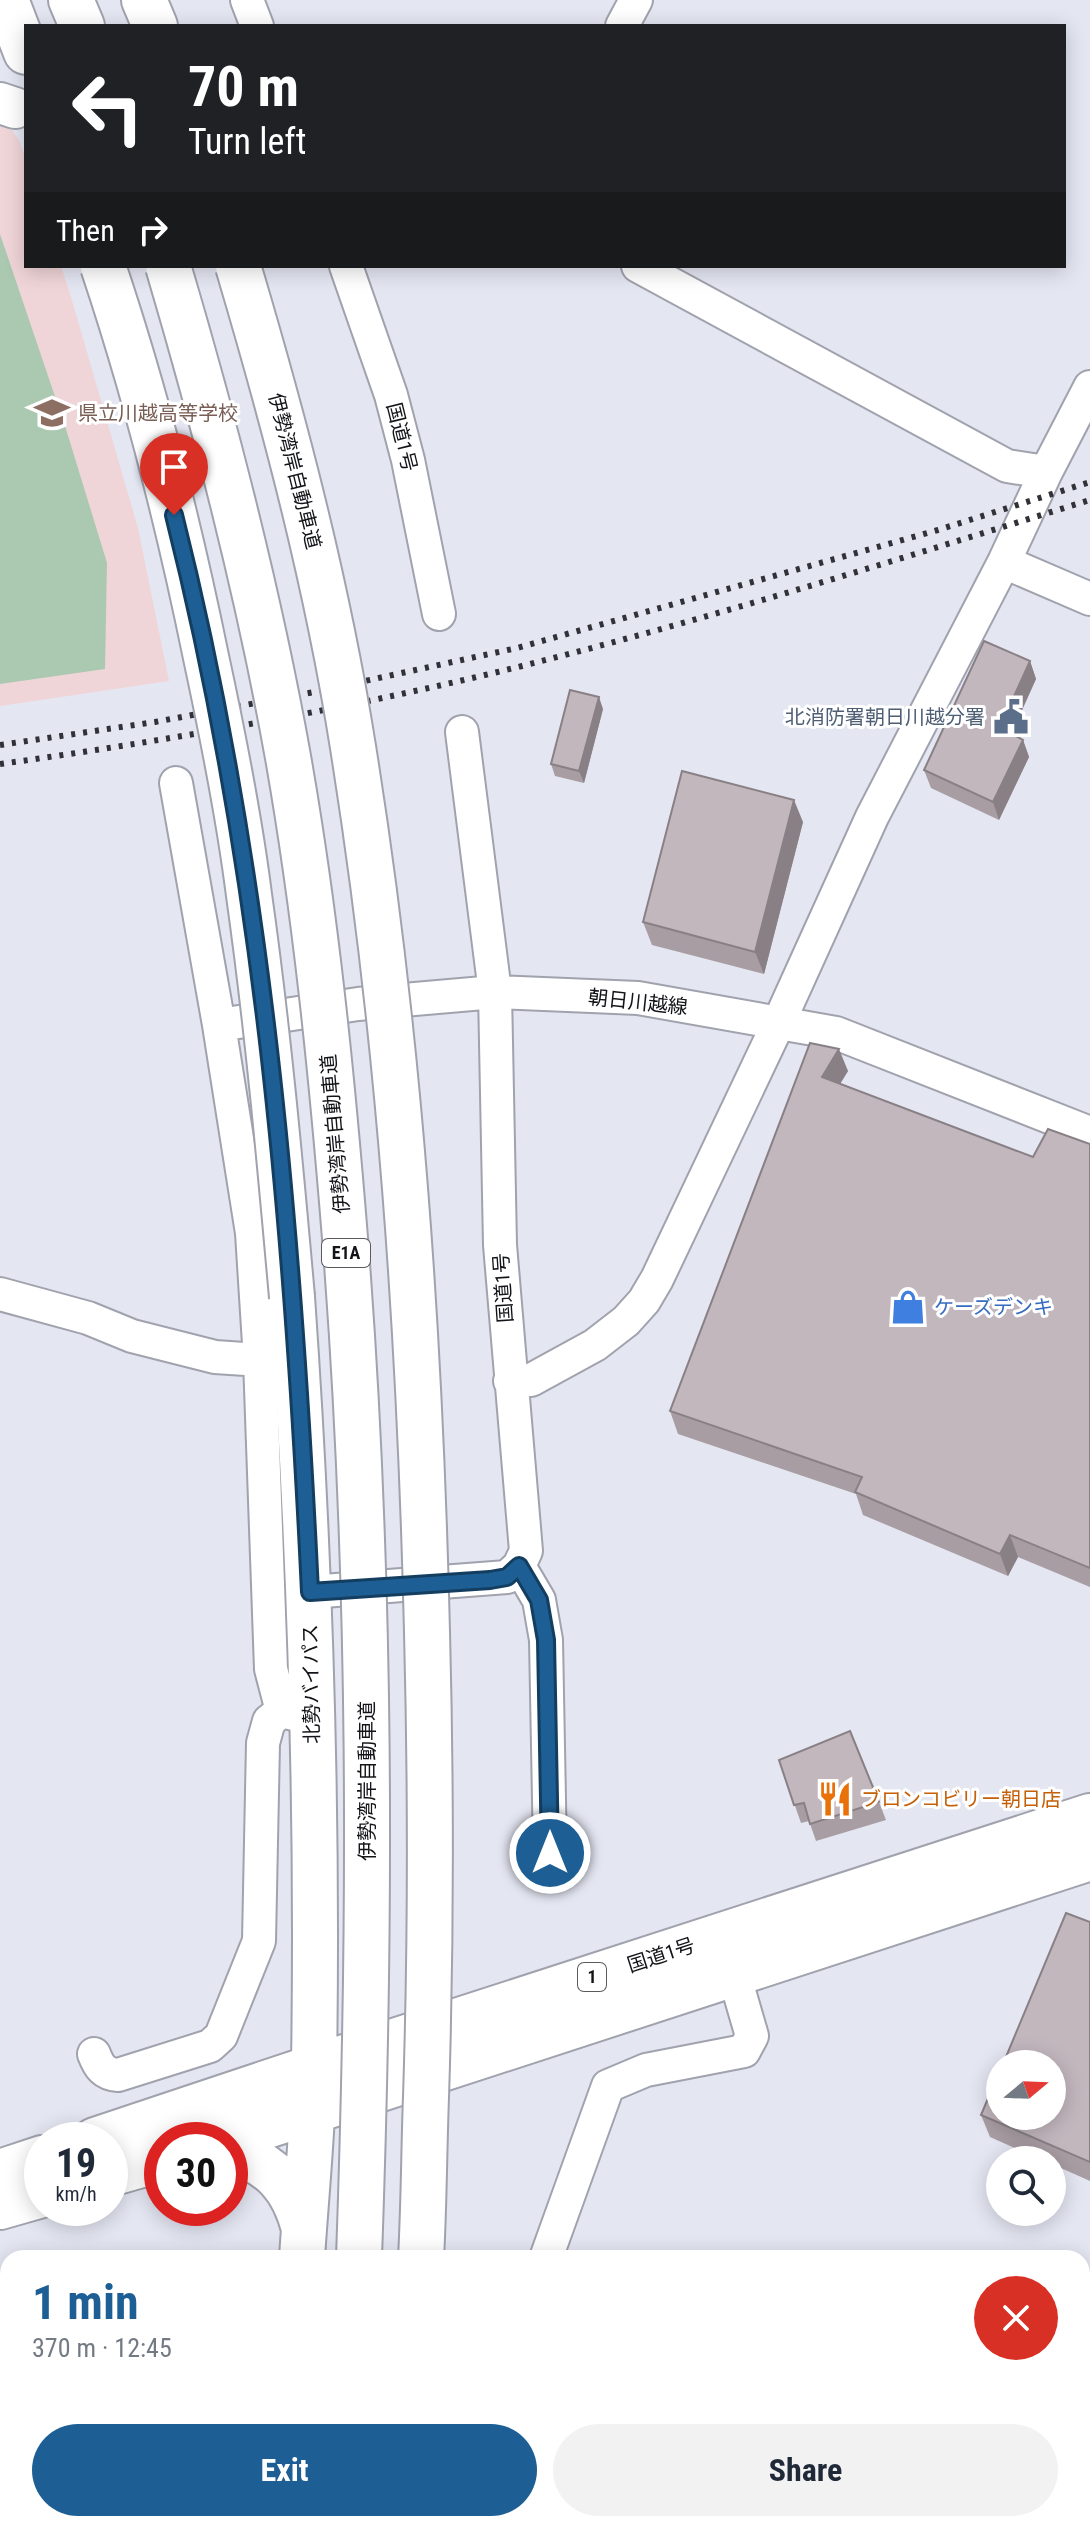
<!DOCTYPE html>
<html lang="en">
<head>
<meta charset="utf-8">
<style>
	:root { --surface:#fff; --page:#f2f2f3; --text:#1f2937; --muted:#747a83; --accent:#1d5f94 }
	body { margin:0; font-family:"Roboto Condensed","Noto Sans JP",sans-serif; background:var(--page); color:var(--text); height:100vh; display:flex; flex-direction:column; font-size:30px; white-space:nowrap }
	* { box-sizing:border-box; margin:0 }
	p { font-size:26px; color:var(--muted) }
	.icon { flex:none; width:44px; height:44px; fill:none; stroke:currentColor; stroke-width:2; stroke-linecap:round; stroke-linejoin:round }
	.map { position:relative; flex:1; overflow:hidden }
	.drawer { position:absolute; left:0px; top:2250px; width:1090px; height:282px; display:flex; flex-direction:column; background:var(--surface); border-radius:24px 24px 0 0; box-shadow:0 4px 20px #0003 }
	.drawer>* { flex:none }
	.top-card { position:absolute; left:24px; top:24px; width:1042px; height:244px; border-radius:0px; box-shadow:0 4px 20px #0003; background:#202124; color:#fff; overflow:hidden }
	.needle { width:52px; rotate:71deg }
	.fabs { position:absolute; left:986px; top:2050px; display:grid; gap:16px }
	.fabs a { display:grid; place-items:center; width:80px; height:80px; border-radius:50%; background:var(--surface); box-shadow:0 4px 20px #0003; font-size:40px }
	.speed { position:absolute; left:24px; top:2122px; display:flex; gap:16px; font-size:40px; font-weight:700; text-align:center }
	.speed>* { display:grid; place-content:center; width:104px; height:104px; border-radius:50%; background:var(--surface); box-shadow:0 4px 20px #0003; line-height:1 }
	.speed small { font-size:20px; font-weight:400 }
	.speed .limit { border:12px solid #d22; background:#fff; color:#111 }
	.pin { position:absolute; display:grid; place-items:center; width:68px; height:68px; color:#fff; margin:-82px -34px; border-radius:50% 50% 50% 0; rotate:-45deg; box-shadow:0 0 8px #0007 }
	.pin .icon { rotate:45deg }
	.me { position:absolute; width:88px; margin:-44px; rotate:0deg; stroke-linejoin:round; filter:drop-shadow(0 0 6px #0008) }
	.turn { display:flex; align-items:center; gap:28px; height:168px; padding:0 32px; font-size:36px }
	.turn .icon { width:104px; height:104px; stroke-width:2.5 }
	.turn b { display:block; font-size:56px; line-height:68px }
	.then { display:flex; align-items:center; height:76px; padding:0 32px; background:#0003; gap:16px; font-size:30px }
	.round { display:grid; place-items:center; flex:none; width:84px; height:84px; border-radius:42px; background:var(--page) }
	.overview { display:flex; align-items:center; justify-content:space-between; height:136px; padding:0 32px }
	h1 { font-size:48px; font-weight:700; line-height:60px; color:var(--accent) }
	.action { display:flex; gap:16px; margin-top:auto; padding:16px 32px }
	.action a { flex:1; height:92px; border-radius:48px; background:var(--accent); color:#fff; font-size:32px; font-weight:700; line-height:92px; text-align:center }
	.action a+a { background:var(--page); color:var(--text) }
	.map>svg:first-child { display:block }
	.education { fill:#f0d5d8 }
	.green { fill:#abc9b0 }
	.lines { fill:none; stroke-linecap:round; stroke-linejoin:round }
	.service-casing { stroke:#a0a2ad; stroke-width:20 }
	.minor-casing { stroke:#a0a2ad; stroke-width:36 }
	.tertiary-casing { stroke:#a0a2ad; stroke-width:44 }
	.trunk-casing { stroke:#a0a2ad; stroke-width:48 }
	.motorway-casing { stroke:#a0a2ad; stroke-width:48 }
	.service { stroke:#fff; stroke-width:16 }
	.minor { stroke:#fff; stroke-width:32 }
	.tertiary { stroke:#fff; stroke-width:40 }
	.trunk { stroke:#fff; stroke-width:44 }
	.motorway { stroke:#fff; stroke-width:44 }
	.rail { stroke:#313238; stroke-width:6; stroke-dasharray:4 8; stroke-linecap:butt }
	.trunk-bridge-casing { stroke:#a0a2ad; stroke-width:48; stroke-linecap:butt }
	.motorway-bridge-casing { stroke:#a0a2ad; stroke-width:48; stroke-linecap:butt }
	.trunk-bridge { stroke:#fff; stroke-width:44 }
	.motorway-bridge { stroke:#fff; stroke-width:44 }
	.wall { fill:#a89da3 }
	.shaded-wall { fill:#888085 }
	.building { fill:#c3b7be; stroke:#888085; stroke-width:2 }
	.route-casing { stroke:#133e60; stroke-width:20 }
	.route { stroke:#1d5f94; stroke-width:14 }
	.labels { text-anchor:middle; stroke-width:6; stroke-linejoin:round; paint-order:stroke }
	.shield { fill:#fff; stroke:#5a5a5d; stroke-width:2 }
	.shield-label { font-size:18px; font-weight:bold; fill:#131418 }
	.education-label { font-size:20px; fill:#785e54; stroke:#fff; text-anchor:start }
	.street-label { font-size:20px; fill:#131418; stroke:#fff }
	.service-label { font-size:20px; fill:#4e5e75; stroke:#fff; text-anchor:end }
	.shop-label { font-size:20px; fill:#366cbe; stroke:#fff; text-anchor:start }
	.food-label { font-size:20px; fill:#c56008; stroke:#fff; text-anchor:start }
</style>
</head>
<body>
<div class="map">
<svg width="1090" height="2531" viewBox="0 0 1090 2531">
	<rect width="100%" height="100%" fill="#e4e6f2"/>
	<path class="education" d="M 0,126 L 12,130 L 19,140 L 26,160 L 26,266 L 61,266 L 71,297 L 138,528 L 169,681 L 0,706 Z"/>
	<path class="green" d="M 0,234 L 66,429 L 107,563 L 105,669 L 0,684 Z"/>
	<g class="lines">
		<g class="service-casing">
			<path id="service" d="M 0,2434 L 8,2436"/>
		</g>
		<g class="minor-casing">
			<path id="minor" d="M 247,0 L 257,26
				M 622,26 L 636,0
				M 346,266 L 391,395 L 408,460 L 439,614
				M 638,266 L 1007,466 L 1046,472
				M 1004,562 L 1090,599
				M 176,783 L 219,1025 L 252,1233 L 260,1360 L 271,1669 L 282,1711 L 313,1719
				M 219,1025 L 358,1004 L 495,992 L 638,998 L 836,1033 L 1090,1133
				M 0,1294 L 88,1318 L 132,1336 L 215,1357 L 260,1360
				M 510,1381 L 531,1380 L 595,1345 L 626,1321 L 644,1301 L 657,1279 L 779,1022 L 872,817 L 1004,562 L 1046,472 L 1090,387
				M 519,1566 L 539,1600 L 546,1640 L 550,1853
				M 310,1592 L 507,1577 L 519,1566 L 526,1551 L 500,1245 L 495,992 L 462,732
				M 94,2054 C 99,2067 104,2074 118,2075 L 210,2046 L 221,2036 L 259,1941 L 263,1743 L 269,1721 L 282,1711
				M 546,2258 L 608,2086 L 646,2070 L 744,2051 L 752,2036 L 734,1974
				M 0,2344 L 8,2355
				M 116,2531 L 117,2524
				M 237,2531 L 237,2524
				M 496,2531 L 497,2524"/>
		</g>
		<g class="tertiary-casing">
			<path id="tertiary" d="M 0,103 L 15,108"/>
		</g>
		<g class="trunk-casing">
			<path id="trunk" d="M 6,0 L 26,52
				M 292,1297 C 310,1553 318,1809 314,2065 C 313,2129 306,2194 302,2258
				M 95,2140 L 314,2067 L 1090,1816
				M 224,2140 L 1090,1858
				M 230,2150 C 272,2164 293,2186 304,2229
				M 0,2172 L 42,2158
				M 110,2174 L 162,2159
				M 0,2207 L 42,2195
				M 456,2524 L 456,2531
				M 284,2531 L 284,2524"/>
		</g>
		<g class="motorway-casing">
			<path id="motorway" d="M 71,0 L 82,26
				M 144,0 L 155,26
				M 341,2531 L 341,2524
				M 403,2531 L 403,2524"/>
		</g>
		<use href="#service" class="service"/>
		<use href="#minor" class="minor"/>
		<use href="#tertiary" class="tertiary"/>
		<use href="#trunk" class="trunk"/>
		<use href="#motorway" class="motorway"/>
		<path class="rail" d="M 0,745 L 155,722 L 314,692 L 517,648 L 938,530 L 1090,482
			M 0,764 C 173,740 353,708 522,666 C 713,618 902,558 1090,500"/>
		<g class="trunk-bridge-casing">
			<path id="trunk-bridge" d="M 103,266 C 146,394 179,525 206,657 C 223,736 239,815 249,895 C 268,1029 280,1163 292,1297"/>
		</g>
		<g class="motorway-bridge-casing">
			<path id="motorway-bridge" d="M 168,266 C 216,428 258,590 288,757 C 316,916 332,1077 345,1238 C 372,1579 371,1917 359,2258
				M 238,266 C 285,424 327,584 353,747 C 400,1040 420,1336 427,1632 C 431,1787 431,1942 426,2097 C 424,2150 424,2204 421,2258"/>
		</g>
		<use href="#trunk-bridge" class="trunk-bridge"/>
		<use href="#motorway-bridge" class="motorway-bridge"/>
	</g>
	<path class="wall" d="M 1030,661 L 1036,679 L 1011,733 L 1023,740 L 1029,757 L 999,820 L 931,788 L 924,770 Z
		M 603,709 L 584,783 L 555,776 L 551,764 Z
		M 803,822 L 764,974 L 652,945 L 643,922 Z
		M 810,1043 L 848,1071 L 840,1084 L 1033,1157 L 1090,1144 L 1090,1587 L 1018,1557 L 1008,1576 L 863,1515 L 856,1494 L 678,1434 L 670,1411 Z
		M 779,1760 L 879,1802 L 886,1820 L 816,1841 L 809,1821 L 801,1823 Z
		M 1090,1922 L 1090,2181 L 1052,2164 L 1052,2160 L 1042,2160 L 990,2137 L 981,2115 Z
		M 0,2440 L 8,2443 L 8,2506 L 5,2505 L 0,2525 Z"/>
	<path class="shaded-wall" d="M 1030,661 L 1036,679 L 1007,744 L 1000,727 Z
		M 599,697 L 603,709 L 584,783 L 579,771 Z
		M 1023,740 L 1029,757 L 999,820 L 993,802 Z
		M 794,800 L 803,822 L 764,974 L 755,952 Z
		M 839,1049 L 848,1071 L 830,1100 L 822,1077 Z
		M 1010,1535 L 1018,1557 L 1008,1576 L 1000,1554 Z
		M 0,2492 L 5,2505 L 0,2525 Z
		M 1019,2524 L 1036,2524 L 1033,2531 L 1016,2531 Z"/>
	<path class="building" d="M 984,641 L 1030,661 L 1000,727 L 1023,740 L 993,802 L 924,770 Z
		M 570,690 L 599,697 L 579,771 L 551,764 Z
		M 682,771 L 794,800 L 755,952 L 643,922 Z
		M 810,1043 L 839,1049 L 822,1077 L 1033,1157 L 1048,1129 L 1090,1144 L 1090,1568 L 1010,1535 L 1000,1554 L 855,1492 L 862,1477 L 670,1411 Z
		M 850,1731 L 879,1802 L 810,1824 L 804,1803 L 794,1805 L 779,1760 Z
		M 1066,1913 L 1090,1922 L 1090,2162 L 981,2115 L 1000,2070 L 1000,2116 L 1052,2116 L 1052,2064 L 1003,2064 Z
		M 0,2440 L 8,2443 L 8,2494 L 0,2492 L 0,2494 Z
		M 687,2524 L 1019,2524 L 1016,2531 L 685,2531 Z"/>
	<g class="lines">
		<g class="route-casing">
			<path id="route" d="M 174,515 C 263,867 293,1231 310,1592 L 490,1580 L 507,1577 L 519,1566 L 539,1600 L 546,1640 L 550,1853"/>
		</g>
		<use href="#route" class="route"/>
	</g>
	<defs>
		<g id="school-bare" transform="scale(2.76)"><path d="M0-5L7-2L0 1L-7-2ZM-4 1L0 2.5L4 1V4Q0 6-4 4Z" fill="#8d6e63" stroke="#fff" stroke-width="2.5" paint-order="stroke"/></g>
		<g id="civic-bare" transform="scale(2.76)"><path d="M-.6-6.5H3V-4.5H.6V-3L4-1V1h2V6H-6V1h2V-1L-.6-3ZM-1.2 2.5V6h2.4V2.5Z" fill="#5c6f8a" stroke="#fff" stroke-width="2.5" paint-order="stroke"/></g>
		<g id="shop-bare" transform="scale(2.76)"><path d="M-5-2.5h2.3a2.7 3.5 0 0 1 5.4 0H5L5.5 6h-11ZM-1.5-2.5h3a1.5 2.3 0 0 0-3 0Z" fill="#3f7fe0" stroke="#fff" stroke-width="2.5" paint-order="stroke"/></g>
		<g id="restaurant-bare" transform="scale(2.76)"><path d="M-5-6h1v4h1v-4h1v4h1v-4h1v5L-1.5 .5V6h-2V.5L-5-1ZM5-6V6H3V1.5H1.5Q1.5-4 5-6Z" fill="#e8710a" stroke="#fff" stroke-width="2.5" paint-order="stroke"/></g>
	</defs>
	<g fill-rule="evenodd">
		<use href="#school-bare" x="52" y="413"/>
		<use href="#civic-bare" x="1011" y="717"/>
		<use href="#shop-bare" x="908" y="1307"/>
		<use href="#restaurant-bare" x="835" y="1799"/>
	</g>
	<g class="labels">
		<g class="shield">
			<rect x="322" y="1239" width="48" height="28" rx="6"/>
			<rect x="578" y="1963" width="28" height="28" rx="6"/>
		</g>
		<g class="shield-label">
			<text x="346" y="1259">E1A</text>
			<text x="592" y="1983">1</text>
		</g>
		<g class="education-label">
			<text x="78" y="420">県立川越高等学校</text>
		</g>
		<g class="street-label">
			<text transform="translate(402 437) rotate(76)" y="7">国道1号</text>
			<text transform="translate(295 471) rotate(76)" y="7">伊勢湾岸自動車道</text>
			<text transform="translate(638 1002) rotate(6)" y="7">朝日川越線</text>
			<text transform="translate(335 1134) rotate(-95)" y="7">伊勢湾岸自動車道</text>
			<text transform="translate(503 1288) rotate(-94)" y="7">国道1号</text>
			<text transform="translate(311 1684) rotate(-91)" y="7">北勢バイパス</text>
			<text transform="translate(367 1781) rotate(-90)" y="7">伊勢湾岸自動車道</text>
			<text transform="translate(661 1955) rotate(-18)" y="7">国道1号</text>
		</g>
		<g class="service-label">
			<text x="985" y="724">北消防署朝日川越分署</text>
		</g>
		<g class="shop-label">
			<text x="934" y="1314">ケーズデンキ</text>
		</g>
		<g class="food-label">
			<text x="861" y="1806">ブロンコビリー朝日店</text>
		</g>
	</g>
</svg>
<div class="fabs">
<a><svg class="needle" viewBox="-14 -14 28 28"><path d="M0-13l5 13h-10z" fill="#e53935"/><path d="M0 13l5-13h-10z" fill="#747a83"/></svg></a>
<a><svg class="icon" aria-label="search" viewBox="0 0 24 24"><circle cx="10" cy="10" r="6"/><path d="M15 15l6 6"/></svg></a>
</div>
<div class="speed"><div>19<small>km/h</small></div><div class="limit">30</div></div>
<div class="pin" style="left:174px;top:515px;background:#d93025"><svg class="icon" aria-label="arrive" viewBox="0 0 24 24"><path d="M6 21V4h12l-3 4 3 4H6"/></svg></div>
<svg class="me" style="left:550px;top:1853px" viewBox="-20 -20 40 40"><circle r="17" fill="#1d5f94" stroke="#fff" stroke-width="3"/><path d="M0-11L8 9 0 5-8 9z" fill="#fff"/></svg>
<div class="top-card">
<div class="turn"><svg class="icon" aria-label="left" viewBox="0 0 24 24"><path d="M17 20v-9H6M10 6l-5 5 5 5"/></svg><div><b>70 m</b>Turn left</div></div>
<div class="then">Then<svg class="icon" aria-label="right" viewBox="0 0 24 24"><path d="M7 20v-9h11M14 6l5 5-5 5"/></svg></div>
</div>
<section class="drawer">
<div class="overview"><div><h1>1 min</h1><p>370 m · 12:45</p></div><a class="round" style="background:#d93025;color:#fff"><svg class="icon" aria-label="close" viewBox="0 0 24 24"><path d="M6 6l12 12M18 6L6 18"/></svg></a></div>
<div class="action"><a>Exit</a><a>Share</a></div>
</section>
</div>
</body>
</html>
